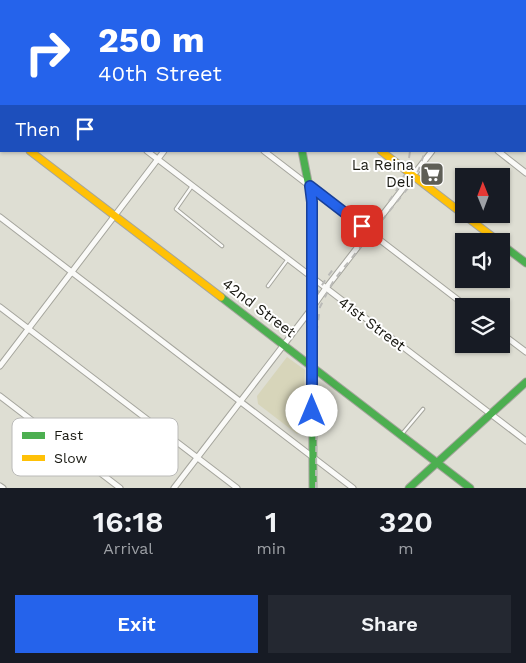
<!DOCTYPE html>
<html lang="en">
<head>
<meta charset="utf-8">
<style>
	:root { --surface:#171b24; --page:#242831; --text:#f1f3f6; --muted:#9ea1a6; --accent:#2563eb }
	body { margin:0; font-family:"Work Sans",sans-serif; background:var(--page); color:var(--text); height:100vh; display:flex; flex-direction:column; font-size:19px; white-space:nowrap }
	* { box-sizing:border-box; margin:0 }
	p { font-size:16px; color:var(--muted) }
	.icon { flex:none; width:28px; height:28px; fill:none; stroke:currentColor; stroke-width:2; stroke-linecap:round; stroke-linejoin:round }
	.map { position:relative; height:488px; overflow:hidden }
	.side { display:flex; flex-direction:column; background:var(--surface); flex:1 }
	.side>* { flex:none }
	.hud { position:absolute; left:0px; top:0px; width:526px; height:152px; box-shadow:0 1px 4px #0004; background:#2563eb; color:#fff; overflow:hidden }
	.needle { width:32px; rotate:359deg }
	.controls { position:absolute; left:455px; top:168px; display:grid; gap:10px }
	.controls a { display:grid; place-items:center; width:55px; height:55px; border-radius:0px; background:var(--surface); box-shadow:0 1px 4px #0004; font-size:25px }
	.pin { position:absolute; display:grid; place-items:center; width:42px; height:42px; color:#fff; margin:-21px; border-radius:10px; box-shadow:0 2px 8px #0006 }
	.me { position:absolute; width:55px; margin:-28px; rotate:0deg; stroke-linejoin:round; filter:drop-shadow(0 0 4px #0008) }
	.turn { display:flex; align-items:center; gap:18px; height:105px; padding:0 15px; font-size:22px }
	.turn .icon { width:65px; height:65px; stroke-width:2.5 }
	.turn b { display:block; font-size:35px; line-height:42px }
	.then { display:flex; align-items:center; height:48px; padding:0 15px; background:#0003; gap:10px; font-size:19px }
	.eta { display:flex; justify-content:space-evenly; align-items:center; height:85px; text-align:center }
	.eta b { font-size:30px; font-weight:600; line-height:35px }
	.primary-button { display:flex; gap:10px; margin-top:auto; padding:10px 15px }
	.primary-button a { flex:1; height:58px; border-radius:0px; background:var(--accent); color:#fff; font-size:20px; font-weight:600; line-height:58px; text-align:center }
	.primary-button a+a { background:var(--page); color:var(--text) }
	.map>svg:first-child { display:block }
	.green { fill:#d7d5ba }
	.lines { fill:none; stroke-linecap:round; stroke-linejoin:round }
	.lane-casing { stroke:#a5a59d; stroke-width:4.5 }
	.street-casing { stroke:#a5a59d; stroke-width:7 }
	.fast-casing { stroke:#a5a59d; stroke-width:9 }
	.slow-casing { stroke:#a5a59d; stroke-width:9 }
	.lane { stroke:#fafaf8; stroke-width:2.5 }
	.street { stroke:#fafaf8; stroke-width:5 }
	.fast { stroke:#4caf50; stroke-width:7 }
	.slow { stroke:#ffc107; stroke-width:7 }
	.rail { stroke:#babab7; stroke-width:2; stroke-dasharray:6 6; stroke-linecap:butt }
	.route-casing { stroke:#184099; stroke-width:12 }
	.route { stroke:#2563eb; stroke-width:9 }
	.labels { text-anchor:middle; stroke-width:4; stroke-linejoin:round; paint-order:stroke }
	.poi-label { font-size:15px; fill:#191912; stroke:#fff; text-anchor:end }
	.street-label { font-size:15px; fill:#191912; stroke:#fff }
	.key { fill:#fff; stroke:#babab8; stroke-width:1 }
	.key-label { font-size:14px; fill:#191912 }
</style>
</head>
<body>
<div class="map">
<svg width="526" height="488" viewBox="0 0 526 488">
	<rect width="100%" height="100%" fill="#deded3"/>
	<path class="green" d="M 287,357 L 305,370 L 302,431 L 297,434 L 258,404 L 257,396 Z"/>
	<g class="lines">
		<g class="lane-casing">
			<path id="lane" d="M 478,0 L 479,1
				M 525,13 L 526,11
				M 525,42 L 526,43
				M 192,186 L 176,209 L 222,246
				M 268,286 L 288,259
				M 402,434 L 423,409"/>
		</g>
		<g class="street-casing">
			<path id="street" d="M 66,0 L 68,1
				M 418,0 L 419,1
				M 11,1 L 12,0
				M 279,1 L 280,0
				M 0,15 L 1,14
				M 0,38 L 1,39
				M 525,82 L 526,82
				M 0,128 L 1,129
				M 147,151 L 526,441
				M 264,151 L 466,306
				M 498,151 L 526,173
				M 0,217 L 353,488
				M 0,307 L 237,488
				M 501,333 L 526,352
				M 0,366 L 164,151
				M 0,396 L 120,488
				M 0,486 L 3,488
				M 174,488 L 312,308 L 326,288 L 432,151"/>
		</g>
		<g class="fast-casing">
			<path id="fast" d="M 302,151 L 312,202 L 313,488
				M 501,244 L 526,263
				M 221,297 L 470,488
				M 409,488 L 526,382"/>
		</g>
		<g class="slow-casing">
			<path id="slow" d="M 183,0 L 185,1
				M 30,151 L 221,297
				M 381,151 L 498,241"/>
		</g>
		<use href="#lane" class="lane"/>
		<use href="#street" class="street"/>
		<use href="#fast" class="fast"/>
		<use href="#slow" class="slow"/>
		<path class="rail" d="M 274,0 L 275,1
			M 288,0 L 289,1
			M 301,0 L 303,1
			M 389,201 C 401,186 408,170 410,151
			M 309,343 C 309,309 314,293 335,267
			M 316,488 L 317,329 L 320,307 L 329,289 L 334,280 L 412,183 L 419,169 L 425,151"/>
	</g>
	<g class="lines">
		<g class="route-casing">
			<path id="route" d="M 312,411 L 312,202 L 310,186 L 362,226"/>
		</g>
		<use href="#route" class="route"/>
	</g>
	<defs>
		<g id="supermarket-square" transform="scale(1.25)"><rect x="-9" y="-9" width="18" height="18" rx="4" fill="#5e5e56" stroke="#fff"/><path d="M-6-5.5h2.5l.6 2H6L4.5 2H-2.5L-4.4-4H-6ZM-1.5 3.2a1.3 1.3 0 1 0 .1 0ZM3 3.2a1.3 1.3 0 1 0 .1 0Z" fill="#fff"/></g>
	</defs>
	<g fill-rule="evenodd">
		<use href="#supermarket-square" x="432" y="174"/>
	</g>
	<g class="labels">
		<g class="poi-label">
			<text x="414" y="170">La Reina<tspan x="414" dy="17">Deli</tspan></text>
		</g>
		<g class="street-label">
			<text transform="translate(259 308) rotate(37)" y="5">42nd Street</text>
			<text transform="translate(372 324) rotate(37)" y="5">41st Street</text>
		</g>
	</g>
	<rect x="12" y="418" width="166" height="58" rx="8" class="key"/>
	<rect x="22" y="432" width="23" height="7" fill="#4caf50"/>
	<rect x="22" y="455" width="23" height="6" fill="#ffc107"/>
	<g class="key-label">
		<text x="54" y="440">Fast</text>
		<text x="54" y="463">Slow</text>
	</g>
</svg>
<div class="controls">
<a><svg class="needle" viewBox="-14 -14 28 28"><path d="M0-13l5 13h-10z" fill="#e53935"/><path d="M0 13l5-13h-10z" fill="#9ea1a6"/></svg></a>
<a><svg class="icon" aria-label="sound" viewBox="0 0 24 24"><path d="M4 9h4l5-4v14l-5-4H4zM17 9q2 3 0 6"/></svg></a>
<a><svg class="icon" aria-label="layers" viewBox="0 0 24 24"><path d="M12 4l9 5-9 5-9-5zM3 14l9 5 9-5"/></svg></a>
</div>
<div class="pin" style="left:362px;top:226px;background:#d93025"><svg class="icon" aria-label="arrive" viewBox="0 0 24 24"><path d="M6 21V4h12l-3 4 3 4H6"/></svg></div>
<svg class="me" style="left:312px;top:411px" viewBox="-20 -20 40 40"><circle r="19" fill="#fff"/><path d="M0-13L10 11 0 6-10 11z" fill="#2563eb"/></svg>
<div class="hud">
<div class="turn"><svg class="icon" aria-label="right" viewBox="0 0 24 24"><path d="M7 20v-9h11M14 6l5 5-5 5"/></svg><div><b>250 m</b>40th Street</div></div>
<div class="then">Then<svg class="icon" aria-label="arrive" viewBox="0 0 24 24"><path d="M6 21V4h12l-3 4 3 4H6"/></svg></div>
</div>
</div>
<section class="side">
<div class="eta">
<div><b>16:18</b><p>Arrival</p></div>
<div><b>1</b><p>min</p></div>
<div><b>320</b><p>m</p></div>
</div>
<div class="primary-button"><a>Exit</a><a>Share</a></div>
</section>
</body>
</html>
